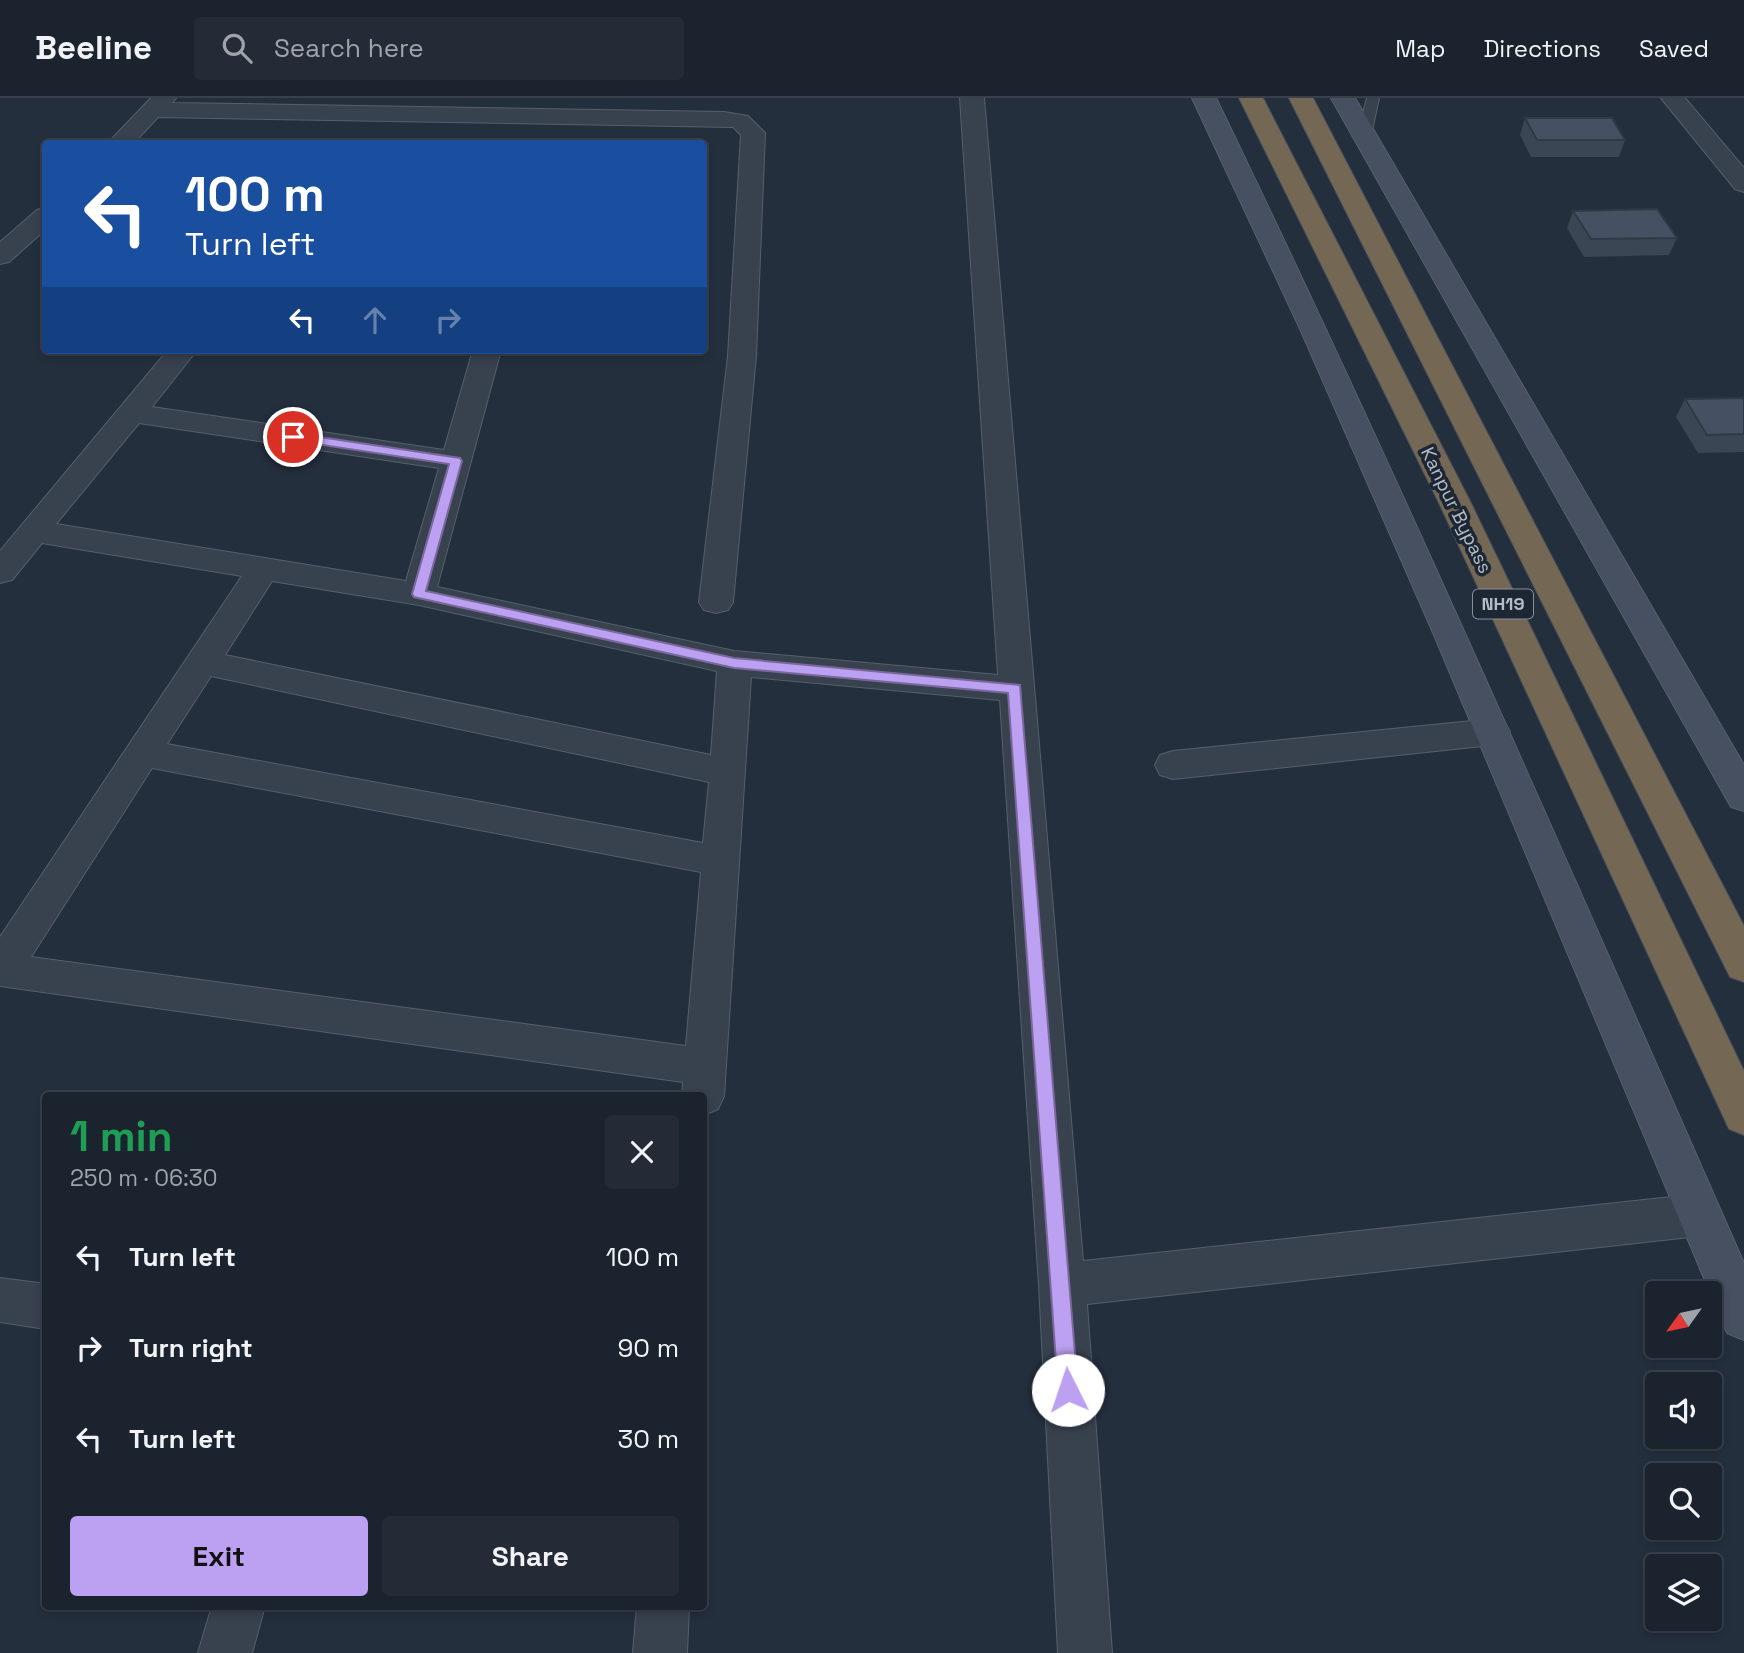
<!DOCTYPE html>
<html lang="en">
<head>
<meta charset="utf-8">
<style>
	:root { --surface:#1b232e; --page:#242b36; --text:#f1f3f6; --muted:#a0a4aa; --line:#39404a; --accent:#bca0f2 }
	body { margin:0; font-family:"Space Grotesk",sans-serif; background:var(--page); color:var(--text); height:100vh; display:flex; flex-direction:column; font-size:26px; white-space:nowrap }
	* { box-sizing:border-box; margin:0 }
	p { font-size:23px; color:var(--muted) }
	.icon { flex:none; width:38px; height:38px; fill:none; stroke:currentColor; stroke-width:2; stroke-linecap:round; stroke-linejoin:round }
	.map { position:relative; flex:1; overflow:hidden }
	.details { position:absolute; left:42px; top:994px; width:665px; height:518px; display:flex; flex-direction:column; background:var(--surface); border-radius:7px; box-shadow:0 4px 10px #0003,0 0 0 2px var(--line) }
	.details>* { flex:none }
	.banner { position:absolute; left:42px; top:42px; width:665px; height:214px; border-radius:7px; box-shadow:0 4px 10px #0003,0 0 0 2px var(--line); background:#1a4fa0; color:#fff; overflow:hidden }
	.needle { width:46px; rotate:237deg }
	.controls { position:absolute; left:1645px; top:1183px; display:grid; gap:14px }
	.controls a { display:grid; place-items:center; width:77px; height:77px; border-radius:7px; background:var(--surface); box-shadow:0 4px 10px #0003,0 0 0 2px var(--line); font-size:35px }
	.pin { position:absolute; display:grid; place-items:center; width:60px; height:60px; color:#fff; margin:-30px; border:4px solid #fff; border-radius:50%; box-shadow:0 2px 7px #0007 }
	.me { position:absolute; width:77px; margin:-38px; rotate:356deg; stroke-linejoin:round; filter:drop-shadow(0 0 5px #0008) }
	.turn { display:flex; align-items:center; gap:24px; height:147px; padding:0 28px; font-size:32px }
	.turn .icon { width:91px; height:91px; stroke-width:2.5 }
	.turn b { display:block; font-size:49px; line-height:60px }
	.lanes { display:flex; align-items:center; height:66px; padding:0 28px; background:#0003; justify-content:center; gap:35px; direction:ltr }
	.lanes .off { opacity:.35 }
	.round { display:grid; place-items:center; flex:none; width:74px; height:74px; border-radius:7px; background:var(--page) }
	.summary { display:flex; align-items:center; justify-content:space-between; height:119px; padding:0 28px }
	h1 { font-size:42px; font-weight:700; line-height:52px; color:#1e9e55 }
	.cta { display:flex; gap:14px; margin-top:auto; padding:14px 28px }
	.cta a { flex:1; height:80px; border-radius:7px; background:var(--accent); color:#111; font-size:28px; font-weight:700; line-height:80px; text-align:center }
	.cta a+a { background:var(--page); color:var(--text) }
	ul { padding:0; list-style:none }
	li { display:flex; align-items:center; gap:21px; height:91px; padding:0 28px }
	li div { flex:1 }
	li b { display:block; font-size:26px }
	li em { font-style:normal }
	header { display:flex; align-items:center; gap:42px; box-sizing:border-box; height:98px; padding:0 35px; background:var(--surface); border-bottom:2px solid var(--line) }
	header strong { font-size:33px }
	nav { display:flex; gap:38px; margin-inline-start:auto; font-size:24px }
	.search { width:490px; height:63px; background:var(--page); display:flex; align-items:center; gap:18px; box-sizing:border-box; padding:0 24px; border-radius:7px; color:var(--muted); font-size:26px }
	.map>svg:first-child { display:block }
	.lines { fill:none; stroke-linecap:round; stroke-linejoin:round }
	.lane-casing { stroke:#565f6c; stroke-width:2 }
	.street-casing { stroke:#565f6c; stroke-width:2 }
	.secondary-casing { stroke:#565f6c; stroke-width:2 }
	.highway-casing { stroke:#434c59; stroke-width:2 }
	.lane { fill:#38414e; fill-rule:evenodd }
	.street { fill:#38414e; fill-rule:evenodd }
	.secondary { fill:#465061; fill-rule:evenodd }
	.highway { fill:#746855; fill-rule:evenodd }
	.wall { fill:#3b4654 }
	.building { fill:#455162; stroke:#303945; stroke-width:2 }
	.route { fill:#bca0f2; stroke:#7a689d; stroke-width:2 }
	.labels { text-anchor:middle; stroke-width:7; stroke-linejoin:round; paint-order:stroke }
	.shield { fill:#1d2633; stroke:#878f9c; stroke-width:2 }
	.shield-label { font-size:18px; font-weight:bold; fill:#b4bcc9 }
	.street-label { font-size:19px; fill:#b4bcc9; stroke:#1d2633 }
</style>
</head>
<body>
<header>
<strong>Beeline</strong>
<div class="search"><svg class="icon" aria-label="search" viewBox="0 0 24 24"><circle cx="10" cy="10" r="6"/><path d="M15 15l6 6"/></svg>Search here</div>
<nav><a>Map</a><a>Directions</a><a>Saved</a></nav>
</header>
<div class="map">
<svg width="1744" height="1555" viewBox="0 0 1744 1555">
	<rect width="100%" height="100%" fill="#242f3e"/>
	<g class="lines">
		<g class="lane-casing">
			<path id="lane" d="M 1367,0 L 1379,0 L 1371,37 L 1364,41 L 1357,37 Z"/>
		</g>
		<g class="street-casing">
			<path id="street" d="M 151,0 L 176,0 L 172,5 L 724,14 L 748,18 L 765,35 L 756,258 L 733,504 L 728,512 L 716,515 L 704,512 L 699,504 L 728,258 L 741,37 L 733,29 L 158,19 L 133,46 L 107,46 Z
				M 960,0 L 984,0 L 1083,1163 L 1699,1096 L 1715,1102 L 1722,1117 L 1715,1132 L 1699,1138 L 1087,1206 L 1112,1555 L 1058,1555 L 1039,1187 L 1000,602 L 751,579 L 724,998 L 718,1011 L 704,1017 L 704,998 L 682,998 L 683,984 L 0,888 L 0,839 L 242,478 L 42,445 L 12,482 L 0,485 L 0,453 L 168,252 L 197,252 L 152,309 L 444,352 L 473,252 L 501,252 L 437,489 L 734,553 L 998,577 ZM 139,325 L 439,370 L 406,483 L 56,426 ZM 272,483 L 419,507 L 717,573 L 711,657 L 225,557 ZM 211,578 L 709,684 L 703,745 L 167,646 ZM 152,670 L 701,774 L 686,948 L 31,859 Z
				M 1661,0 L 1685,0 L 1744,70 L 1744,94 L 1735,91 Z
				M 46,109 L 46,131 L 9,164 L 0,166 L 0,144 L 37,112 Z
				M 1492,621 L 1505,625 L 1510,634 L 1505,643 L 1492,647 L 1173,681 L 1160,677 L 1155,667 L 1160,657 L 1173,653 Z
				M 0,1180 L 46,1186 L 46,1231 L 0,1224 Z
				M 212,1508 L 265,1508 L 252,1555 L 198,1555 Z
				M 637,1508 L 689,1508 L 687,1555 L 633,1555 Z"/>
		</g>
		<g class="secondary-casing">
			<path id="secondary" d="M 1192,0 L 1216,0 C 1402,384 1572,775 1744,1165 L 1744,1242 L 1727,1235 L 1434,537 L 1301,233 Z
				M 1331,0 L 1355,0 L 1744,667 L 1744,713 L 1731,709 Z"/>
		</g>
		<g class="highway-casing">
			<path id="highway" d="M 1239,0 L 1263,0 L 1471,405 L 1744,973 L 1744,1037 L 1729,1031 L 1439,405 Z
				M 1289,0 L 1313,0 L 1744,828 L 1744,884 L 1730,879 Z"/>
		</g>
		<use href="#lane" class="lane"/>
		<use href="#street" class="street"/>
		<use href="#secondary" class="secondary"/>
		<use href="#highway" class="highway"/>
	</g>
	<path class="wall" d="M 1525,20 L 1625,42 L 1619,59 L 1531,59 L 1520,37 Z
		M 1573,113 L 1677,140 L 1669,157 L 1584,159 L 1567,130 Z
		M 1744,300 L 1744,354 L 1698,355 L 1676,319 L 1685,301 Z"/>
	<path class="building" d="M 1525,20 L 1612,20 L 1625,42 L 1537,42 Z
		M 1657,111 L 1677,140 L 1591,141 L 1573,113 Z
		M 1744,300 L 1744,336 L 1707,337 L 1685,301 Z"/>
	<path class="route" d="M 293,335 L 460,360 L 462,363 L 426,493 L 734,560 L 1020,587 L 1078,1292 L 1075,1299 L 1068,1302 L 1061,1299 L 1058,1292 L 1008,595 L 734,570 L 414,499 L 412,496 L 449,366 L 289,342 L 289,336 Z"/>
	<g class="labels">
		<rect class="shield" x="1473" y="491.5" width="60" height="29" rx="5"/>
		<g class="shield-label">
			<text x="1503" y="512">NH19</text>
		</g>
		<g class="street-label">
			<text transform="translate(1457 412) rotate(64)" y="7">Kanpur Bypass</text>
		</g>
	</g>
</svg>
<div class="controls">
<a><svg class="needle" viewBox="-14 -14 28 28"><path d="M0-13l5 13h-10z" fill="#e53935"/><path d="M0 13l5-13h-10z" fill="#a0a4aa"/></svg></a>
<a><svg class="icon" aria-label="sound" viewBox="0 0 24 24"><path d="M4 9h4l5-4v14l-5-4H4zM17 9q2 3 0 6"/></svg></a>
<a><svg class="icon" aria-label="search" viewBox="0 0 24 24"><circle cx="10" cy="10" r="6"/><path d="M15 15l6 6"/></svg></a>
<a><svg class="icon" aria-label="layers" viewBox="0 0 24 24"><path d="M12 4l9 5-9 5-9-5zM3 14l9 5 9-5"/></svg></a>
</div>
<div class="pin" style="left:293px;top:339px;background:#d93025"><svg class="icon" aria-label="arrive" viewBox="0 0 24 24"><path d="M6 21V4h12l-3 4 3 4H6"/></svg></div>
<svg class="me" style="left:1068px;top:1292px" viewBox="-20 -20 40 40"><circle r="19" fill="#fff"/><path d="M0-13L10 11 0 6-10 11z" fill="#bca0f2"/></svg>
<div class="banner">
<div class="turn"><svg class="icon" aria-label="left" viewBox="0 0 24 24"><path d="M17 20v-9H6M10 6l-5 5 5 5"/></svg><div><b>100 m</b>Turn left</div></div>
<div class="lanes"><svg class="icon" aria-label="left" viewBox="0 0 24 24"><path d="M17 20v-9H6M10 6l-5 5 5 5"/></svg><svg class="icon off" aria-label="ahead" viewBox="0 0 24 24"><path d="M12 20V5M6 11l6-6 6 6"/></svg><svg class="icon off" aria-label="right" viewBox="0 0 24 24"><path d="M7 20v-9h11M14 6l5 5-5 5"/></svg></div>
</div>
<section class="details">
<div class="summary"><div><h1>1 min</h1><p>250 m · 06:30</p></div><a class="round"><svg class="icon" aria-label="close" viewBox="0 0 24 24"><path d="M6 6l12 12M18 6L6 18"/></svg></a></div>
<ul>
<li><svg class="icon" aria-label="left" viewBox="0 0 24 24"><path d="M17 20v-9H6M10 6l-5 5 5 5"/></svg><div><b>Turn left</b></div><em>100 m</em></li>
<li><svg class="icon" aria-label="right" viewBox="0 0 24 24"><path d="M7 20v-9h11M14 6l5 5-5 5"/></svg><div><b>Turn right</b></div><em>90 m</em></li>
<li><svg class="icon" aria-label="left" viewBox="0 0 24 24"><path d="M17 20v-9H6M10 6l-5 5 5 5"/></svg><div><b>Turn left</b></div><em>30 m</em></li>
</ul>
<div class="cta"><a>Exit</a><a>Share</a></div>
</section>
</div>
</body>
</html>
